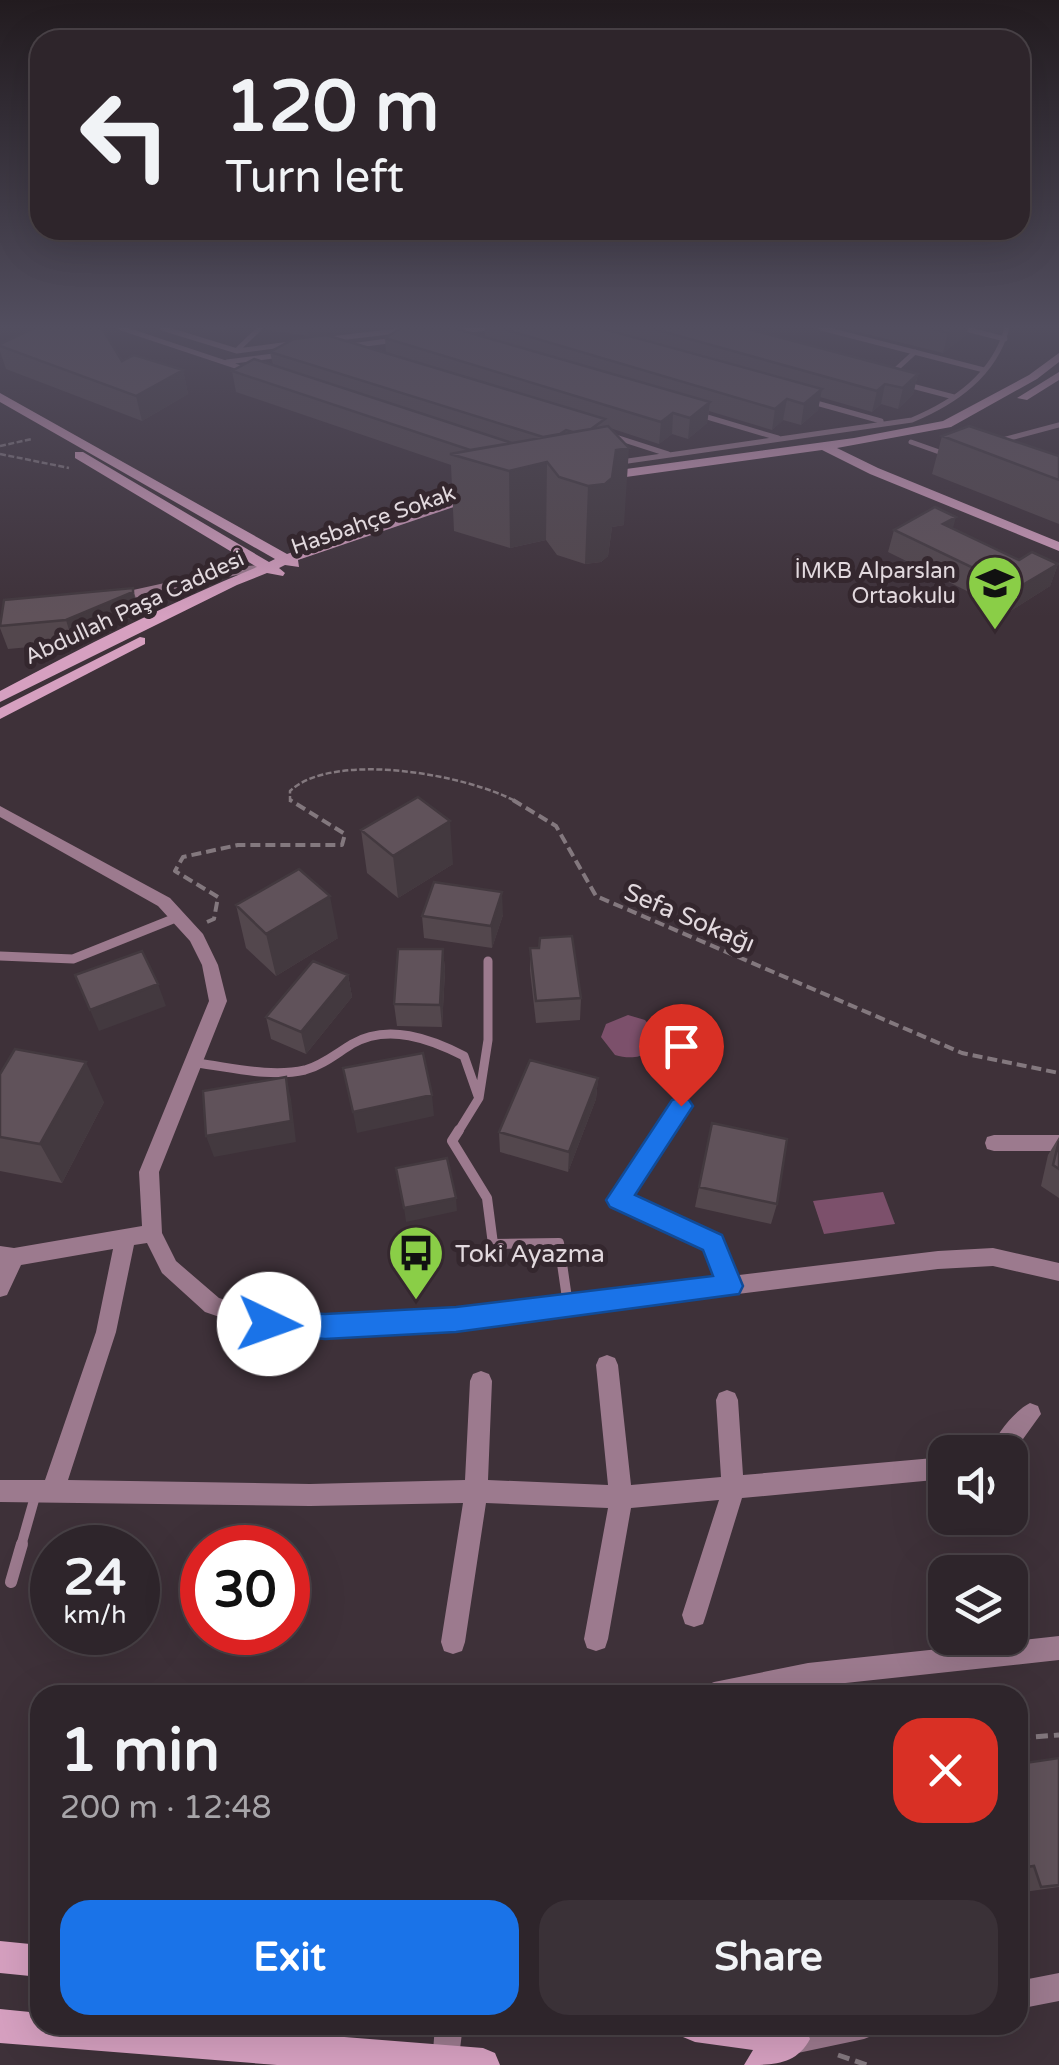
<!DOCTYPE html>
<html lang="en">
<head>
<meta charset="utf-8">
<style>
	:root { --surface:#2e252b; --page:#3a3137; --text:#f1f3f6; --muted:#a7a5a9; --line:#494247; --accent:#1a73e8 }
	body { margin:0; font-family:"Varela Round",sans-serif; background:var(--page); color:var(--text); height:100vh; display:flex; flex-direction:column; font-size:38px; white-space:nowrap }
	* { box-sizing:border-box; margin:0 }
	p { font-size:32px; color:var(--muted) }
	.icon { flex:none; width:55px; height:55px; fill:none; stroke:currentColor; stroke-width:2; stroke-linecap:round; stroke-linejoin:round }
	.map { position:relative; flex:1; overflow:hidden }
	.details { position:absolute; left:30px; top:1685px; width:998px; height:350px; display:flex; flex-direction:column; background:var(--surface); border-radius:30px; box-shadow:0 10px 40px #0002,0 0 0 2px var(--line) }
	.details>* { flex:none }
	.hud { position:absolute; left:30px; top:30px; width:1000px; height:210px; border-radius:30px; box-shadow:0 10px 40px #0002,0 0 0 2px var(--line); background:#2e252b; color:var(--text); overflow:hidden }
	.buttons { position:absolute; left:928px; top:1435px; display:grid; gap:20px }
	.buttons a { display:grid; place-items:center; width:100px; height:100px; border-radius:20px; background:var(--surface); box-shadow:0 10px 40px #0002,0 0 0 2px var(--line); font-size:50px }
	.speed { position:absolute; left:30px; top:1525px; display:flex; gap:20px; font-size:50px; font-weight:700; text-align:center }
	.speed>* { display:grid; place-content:center; width:130px; height:130px; border-radius:50%; background:var(--surface); box-shadow:0 10px 40px #0002,0 0 0 2px var(--line); line-height:1 }
	.speed small { font-size:25px; font-weight:400 }
	.speed .limit { border:15px solid #d22; background:#fff; color:#111 }
	.pin { position:absolute; display:grid; place-items:center; width:85px; height:85px; color:#fff; margin:-102px -42px; border-radius:50% 50% 50% 0; rotate:-45deg; box-shadow:0 0 10px #0007 }
	.pin .icon { rotate:45deg }
	.me { position:absolute; width:110px; margin:-55px; rotate:93deg; stroke-linejoin:round; filter:drop-shadow(0 0 8px #0008) }
	.turn { display:flex; align-items:center; gap:35px; height:210px; padding:0 30px; font-size:45px }
	.turn .icon { width:130px; height:130px; stroke-width:2.5 }
	.turn b { display:block; font-size:70px; line-height:85px }
	.round { display:grid; place-items:center; flex:none; width:105px; height:105px; border-radius:30px; background:var(--page) }
	.overview { display:flex; align-items:center; justify-content:space-between; height:170px; padding:0 30px }
	h1 { font-size:60px; font-weight:700; line-height:75px }
	.primary-button { display:flex; gap:20px; margin-top:auto; padding:20px 30px }
	.primary-button a { flex:1; height:115px; border-radius:30px; background:var(--accent); color:#fff; font-size:40px; font-weight:700; line-height:115px; text-align:center }
	.primary-button a+a { background:var(--page); color:var(--text) }
	.map>svg:first-child { display:block }
	.green { fill:#7c506b }
	.lines { fill:none; stroke-linecap:round; stroke-linejoin:round }
	.path-far2 { stroke:#83787e; stroke-width:2.5; stroke-dasharray:6 2.5; stroke-linecap:butt }
	.path-far1 { stroke:#83787e; stroke-width:4; stroke-dasharray:10 5; stroke-linecap:butt }
	.path { stroke:#83787e; stroke-width:5; stroke-dasharray:12 6; stroke-linecap:butt }
	.lane-far3 { stroke:#9c7a8e; stroke-width:5 }
	.lane-far2 { stroke:#9c7a8e; stroke-width:9 }
	.lane-far1 { stroke:#9c7a8e; stroke-width:10 }
	.lane { stroke:#9c7a8e; stroke-width:12 }
	.street { fill:#9c7a8e; fill-rule:evenodd }
	.secondary { fill:#d6a0c0; fill-rule:evenodd }
	.wall { fill:#53474d }
	.shaded-wall { fill:#43393f }
	.building { fill:#60525a; stroke:#43393f; stroke-width:2.5 }
	.route { fill:#1a73e8; stroke:#114b97; stroke-width:2.5 }
	.labels { text-anchor:middle; stroke-width:10; stroke-linejoin:round; paint-order:stroke }
	.far-street-label { font-size:22px; fill:#e2d9de; stroke:#34272e }
	.far-poi-label { font-size:22px; fill:#e2d9de; stroke:#34272e; text-anchor:end }
	.street-label { font-size:25px; fill:#e2d9de; stroke:#34272e }
	.poi-label { font-size:25px; fill:#e2d9de; stroke:#34272e; text-anchor:start }
</style>
</head>
<body>
<div class="map">
<svg width="1059" height="2065" viewBox="0 0 1059 2065">
	<rect width="100%" height="100%" fill="#3e3139"/>
	<path class="green" d="M 628,1015 L 645,1020 L 655,1032 C 657,1056 635,1061 615,1055 L 601,1037 L 606,1024 Z
		M 883,1192 L 895,1224 L 824,1234 L 813,1201 Z"/>
	<g class="lines">
		<path class="path-far2" d="M 0,446 L 32,439
			M 0,454 L 69,468
			M 290,802 L 290,791 C 334,750 468,775 517,802"/>
		<path class="path-far1" d="M 513,800 L 556,826 L 596,896 L 962,1053 L 1059,1073
			M 207,922 L 214,919 L 218,897 L 175,871 L 183,857 L 238,845 L 342,845 L 345,834 L 290,800"/>
		<path class="path" d="M 1018,1738 L 1059,1735
			M 838,2055 L 867,2065"/>
		<path class="lane-far3" d="M 121,328 L 247,370
			M 162,328 L 237,351 L 290,344
			M 821,328 L 984,370
			M 962,328 L 1005,339
			M 455,332 L 486,328
			M 330,339 L 422,328
			M 351,346 L 395,340
			M 237,350 L 260,328
			M 227,362 L 281,355
			M 891,374 L 915,352
			M 908,385 L 954,397
			M 809,401 L 881,421
			M 697,414 L 778,438
			M 612,436 L 668,454
			M 911,442 L 945,454
			M 995,442 L 1059,425
			M 621,462 L 912,420 C 955,402 994,375 1007,328"/>
		<path class="lane-far2" d="M 0,956 L 73,959 L 178,917
			M 196,1063 C 230,1067 270,1078 305,1070 C 323,1065 337,1053 352,1044 C 388,1023 431,1039 464,1056 L 478,1096
			M 458,1132 L 479,1098 L 488,1040 L 488,961
			M 663,1132 L 681,1106"/>
		<path class="lane-far1" d="M 459,1130 L 452,1141 L 487,1198 L 493,1244 L 559,1243 L 568,1305
			M 665,1130 L 618,1200 L 713,1243 L 730,1286
			M 21,1546 L 36,1493"/>
		<path class="lane" d="M 11,1582 L 22,1544"/>
		<path class="street" d="M 270,564 L 276,568 L 274,571 L 237,575 L 115,602 L 109,598 L 115,594 L 237,567 Z
			M 0,806 L 170,898 L 203,934 L 218,965 L 227,1001 L 159,1172 L 162,1233 L 176,1261 L 219,1298 L 269,1314 L 325,1317 L 456,1309 L 938,1251 L 993,1248 L 1059,1263 L 1059,1281 L 993,1266 L 938,1269 L 456,1329 L 325,1337 L 269,1334 L 205,1312 L 162,1273 L 147,1243 L 134,1245 L 116,1332 L 68,1480 L 310,1484 L 465,1480 L 470,1381 L 473,1374 L 481,1371 L 489,1374 L 492,1381 L 488,1480 L 608,1485 L 596,1365 L 599,1358 L 607,1355 L 615,1358 L 618,1365 L 631,1485 L 721,1477 L 716,1400 L 719,1393 L 727,1390 L 735,1393 L 738,1400 L 743,1475 L 945,1457 L 945,1479 L 742,1498 L 706,1615 L 703,1624 L 694,1627 L 685,1624 L 682,1615 L 719,1500 L 631,1508 L 608,1639 L 605,1648 L 596,1651 L 587,1648 L 584,1639 L 608,1508 L 486,1503 L 465,1642 L 462,1651 L 453,1654 L 444,1651 L 441,1642 L 463,1503 L 310,1506 L 0,1502 L 0,1480 L 45,1480 L 96,1332 L 113,1249 L 21,1265 L 7,1295 L 0,1297 L 0,1246 L 14,1248 L 142,1226 L 139,1172 L 209,1001 L 202,965 L 190,941 L 158,906 L 0,817 Z
			M 994,1135 L 1059,1135 L 1059,1151 L 994,1151 L 987,1149 L 985,1143 L 987,1137 Z
			M 1030,1403 L 1038,1406 L 1041,1414 L 1010,1457 L 1010,1452 L 989,1452 C 995,1436 1014,1411 1030,1403 Z
			M 1059,1636 L 1059,1660 L 808,1687 L 773,1695 L 701,1695 L 705,1686 L 714,1682 L 808,1663 Z
			M 1059,1973 L 1059,2001 L 1018,2009 L 1018,1981 Z
			M 435,2025 L 463,2025 L 458,2065 L 432,2065 Z
			M 792,2025 L 878,2025 L 874,2035 L 864,2039 L 793,2054 L 783,2049 L 778,2039 L 783,2029 Z"/>
		<path class="secondary" d="M 1059,353 L 1059,362 L 1037,379 L 951,427 L 837,448 L 878,468 L 1059,542 L 1059,551 L 870,474 L 822,450 L 604,480 L 598,476 L 604,472 L 854,438 L 943,421 L 1029,375 Z
			M 1059,372 L 1059,380 L 1027,400 L 1017,398 Z
			M 0,393 L 287,554 L 411,511 L 477,493 L 483,497 L 298,560 L 299,567 L 285,565 L 279,568 L 285,573 L 283,576 L 267,573 L 237,585 L 0,702 L 0,691 C 84,646 169,603 257,567 L 75,458 L 75,452 L 83,452 L 269,562 L 275,559 L 0,402 Z
			M 140,637 L 145,638 L 145,644 L 0,719 L 0,708 Z
			M 0,1941 L 40,1945 L 40,1977 L 0,1973 Z
			M 0,2009 L 40,2013 L 40,2025 L 193,2025 L 483,2048 L 495,2053 L 500,2065 L 277,2065 L 0,2043 Z
			M 678,2025 L 799,2025 L 805,2027 L 810,2039 C 796,2065 774,2065 744,2065 L 753,2050 L 695,2042 L 683,2037 Z"/>
	</g>
	<path class="wall" d="M 202,328 L 227,328 L 224,331 Z
		M 265,328 L 333,328 L 328,333 L 309,336 L 266,330 Z
		M 485,328 L 744,328 L 918,374 L 913,394 L 898,409 L 881,404 L 872,412 L 820,397 L 818,410 L 801,425 L 783,420 L 772,430 L 709,411 L 707,423 L 688,439 L 672,434 L 659,444 L 610,428 L 624,525 L 612,527 L 608,556 L 601,562 L 585,564 L 557,555 L 546,540 L 510,548 L 454,531 L 451,465 L 236,392 L 232,371 L 273,365 L 270,352 L 386,353 L 385,338 L 485,338 Z
		M 842,328 L 968,328 L 966,335 L 943,353 Z
		M 0,344 L 183,370 L 188,394 L 142,421 L 6,369 L 0,351 Z
		M 942,436 L 1059,456 L 1059,524 L 932,474 Z
		M 953,529 L 1019,560 L 1058,564 L 1050,586 L 1004,615 L 974,600 L 975,595 L 888,552 L 894,530 Z
		M 133,588 L 140,614 L 73,643 L 8,649 L 0,628 L 0,622 Z
		M 361,830 L 453,864 L 398,898 L 367,873 Z
		M 236,905 L 338,938 L 276,976 L 246,948 Z
		M 503,915 L 492,948 L 424,938 L 422,916 Z
		M 530,948 L 581,998 L 580,1020 L 536,1023 L 530,971 Z
		M 443,949 L 445,971 L 442,1027 L 397,1026 L 394,1004 Z
		M 348,975 L 352,997 L 306,1054 L 271,1039 L 266,1017 Z
		M 0,1074 L 104,1102 L 62,1183 L 0,1171 Z
		M 598,1078 L 596,1099 L 568,1172 L 500,1152 L 499,1132 Z
		M 712,1123 L 777,1204 L 771,1224 L 695,1207 Z
		M 1059,1137 L 1059,1198 L 1041,1186 L 1048,1155 Z
		M 1059,1758 L 1059,1887 L 1024,1892 L 1018,1871 L 1018,1764 Z"/>
	<path class="shaded-wall" d="M 308,328 L 333,328 L 328,333 L 309,336 Z
		M 954,328 L 968,328 L 966,335 L 943,353 L 948,333 Z
		M 183,370 L 188,394 L 142,421 L 136,396 Z
		M 918,374 L 913,394 L 898,409 L 903,388 Z
		M 885,384 L 881,404 L 872,412 L 877,391 Z
		M 822,389 L 818,410 L 801,425 L 804,404 Z
		M 787,399 L 783,420 L 772,430 L 775,409 Z
		M 710,402 L 707,423 L 688,439 L 690,418 Z
		M 673,413 L 672,434 L 659,444 L 661,422 Z
		M 629,448 L 624,525 L 612,527 L 608,556 L 601,562 L 585,564 L 588,486 L 616,450 Z
		M 547,462 L 546,540 L 510,548 L 509,471 Z
		M 956,517 L 950,539 L 943,524 Z
		M 1058,564 L 1050,586 L 1004,615 L 1011,592 Z
		M 133,592 L 140,614 L 73,643 L 66,620 Z
		M 450,821 L 453,864 L 398,898 L 393,856 Z
		M 502,892 L 503,915 L 492,948 L 491,926 Z
		M 330,896 L 338,938 L 276,976 L 266,934 Z
		M 443,949 L 445,971 L 442,1027 L 440,1005 Z
		M 348,975 L 352,997 L 306,1054 L 301,1032 Z
		M 158,984 L 166,1006 L 99,1031 L 90,1010 Z
		M 86,1062 L 104,1102 L 62,1183 L 40,1144 Z
		M 286,1077 L 291,1099 L 296,1142 L 214,1157 L 206,1136 Z
		M 598,1078 L 596,1099 L 568,1172 L 569,1152 Z
		M 432,1095 L 434,1116 L 357,1133 L 353,1112 Z
		M 456,1198 L 457,1211 L 406,1222 L 404,1208 Z"/>
	<path class="building" d="M 34,328 L 102,328 L 122,361 L 134,355 L 183,370 L 136,396 L 0,346 L 0,344 Z
		M 401,328 L 453,328 L 710,402 L 690,418 L 673,413 L 661,422 L 385,338 Z
		M 500,328 L 600,328 L 822,389 L 804,404 L 787,399 L 775,409 Z
		M 650,328 L 744,328 L 918,374 L 903,388 L 885,384 L 877,391 Z
		M 929,328 L 954,328 L 948,333 Z
		M 326,335 L 605,419 L 591,429 L 573,432 L 566,430 L 560,434 L 543,437 L 270,352 L 294,339 Z
		M 254,359 L 512,443 L 470,450 L 232,371 Z
		M 608,426 L 629,448 L 616,450 L 612,478 L 605,484 L 588,486 L 559,477 L 547,462 L 509,471 L 450,454 Z
		M 969,426 L 1059,456 L 1059,480 L 942,436 Z
		M 935,507 L 956,517 L 943,524 L 1019,560 L 1032,552 L 1058,564 L 1011,592 L 980,577 L 986,574 L 894,530 Z
		M 133,588 L 133,592 L 66,620 L 0,626 L 4,600 Z
		M 418,797 L 450,821 L 393,856 L 361,830 Z
		M 299,869 L 330,896 L 266,934 L 236,905 Z
		M 434,882 L 502,892 L 491,926 L 422,916 Z
		M 572,936 L 581,998 L 536,1001 L 530,948 L 539,948 L 540,938 Z
		M 398,949 L 443,949 L 440,1005 L 394,1004 Z
		M 142,951 L 158,984 L 90,1010 L 75,975 Z
		M 313,961 L 348,975 L 301,1032 L 266,1017 Z
		M 15,1049 L 86,1062 L 40,1144 L 0,1137 L 0,1074 Z
		M 423,1053 L 432,1095 L 353,1112 L 343,1068 Z
		M 530,1060 L 598,1078 L 569,1152 L 499,1132 Z
		M 286,1077 L 291,1121 L 206,1136 L 203,1091 Z
		M 712,1123 L 787,1139 L 777,1204 L 699,1187 Z
		M 1059,1141 L 1059,1169 L 1053,1165 Z
		M 447,1158 L 456,1198 L 404,1208 L 396,1168 Z
		M 1059,1758 L 1059,1885 L 1041,1887 L 1034,1866 L 1019,1868 L 1018,1864 L 1018,1791 L 1019,1790 L 1018,1764 Z"/>
	<linearGradient id="sky" x2="0" y2="1"><stop stop-color="#221b1f"/><stop offset="0.53" stop-color="#524e5f"/><stop offset="1" stop-color="#524e5f" stop-opacity="0"/></linearGradient>
	<rect width="1059" height="617" fill="url(#sky)"/>
	<path class="route" d="M 681,1097 L 689,1100 L 693,1106 L 635,1195 L 722,1235 L 743,1286 L 739,1294 L 456,1332 L 325,1339 L 259,1333 L 255,1324 L 259,1315 L 269,1311 L 325,1314 L 456,1307 L 713,1276 L 703,1250 L 610,1207 L 606,1200 L 672,1100 Z"/>
	<defs>
		<g id="school-pin" transform="scale(2.875)"><path d="M0 17L-7.5 6A9.5 9.5 0 1 1 7.5 6Z" fill="#8ace47" stroke="#34272e"/><path d="M0-5L7-2L0 1L-7-2ZM-4 1L0 2.5L4 1V4Q0 6-4 4Z" fill="#111"/></g>
		<g id="bus-pin" transform="scale(2.875)"><path d="M0 17L-7.5 6A9.5 9.5 0 1 1 7.5 6Z" fill="#8ace47" stroke="#34272e"/><path d="M-5-6H5V4H4V6H2V4H-2V6H-4V4H-5ZM-3.5-4V0h7V-4ZM-3.5 1.2v1.5H-2V1.2ZM2 1.2v1.5H3.5V1.2Z" fill="#111"/></g>
	</defs>
	<g fill-rule="evenodd">
		<use href="#school-pin" x="995" y="583"/>
		<use href="#bus-pin" x="416" y="1253"/>
	</g>
	<g class="labels">
		<g class="far-street-label">
			<text transform="translate(373 519) rotate(-19)" y="8">Hasbahçe Sokak</text>
			<text transform="translate(134 607) rotate(-25)" y="8">Abdullah Paşa Caddesi</text>
		</g>
		<g class="far-poi-label">
			<text x="956" y="578">İMKB Alparslan<tspan x="956" dy="25">Ortaokulu</tspan></text>
		</g>
		<g class="street-label">
			<text transform="translate(690 917) rotate(23)" y="9">Sefa Sokağı</text>
		</g>
		<g class="poi-label">
			<text x="455" y="1262">Toki Ayazma</text>
		</g>
	</g>
</svg>
<div class="buttons">
<a><svg class="icon" aria-label="sound" viewBox="0 0 24 24"><path d="M4 9h4l5-4v14l-5-4H4zM17 9q2 3 0 6"/></svg></a>
<a><svg class="icon" aria-label="layers" viewBox="0 0 24 24"><path d="M12 4l9 5-9 5-9-5zM3 14l9 5 9-5"/></svg></a>
</div>
<div class="speed"><div>24<small>km/h</small></div><div class="limit">30</div></div>
<div class="pin" style="left:681px;top:1106px;background:#d93025"><svg class="icon" aria-label="arrive" viewBox="0 0 24 24"><path d="M6 21V4h12l-3 4 3 4H6"/></svg></div>
<svg class="me" style="left:269px;top:1324px" viewBox="-20 -20 40 40"><circle r="19" fill="#fff"/><path d="M0-13L10 11 0 6-10 11z" fill="#1a73e8"/></svg>
<div class="hud">
<div class="turn"><svg class="icon" aria-label="left" viewBox="0 0 24 24"><path d="M17 20v-9H6M10 6l-5 5 5 5"/></svg><div><b>120 m</b>Turn left</div></div>
</div>
<section class="details">
<div class="overview"><div><h1>1 min</h1><p>200 m · 12:48</p></div><a class="round" style="background:#d93025;color:#fff"><svg class="icon" aria-label="close" viewBox="0 0 24 24"><path d="M6 6l12 12M18 6L6 18"/></svg></a></div>
<div class="primary-button"><a>Exit</a><a>Share</a></div>
</section>
</div>
</body>
</html>
